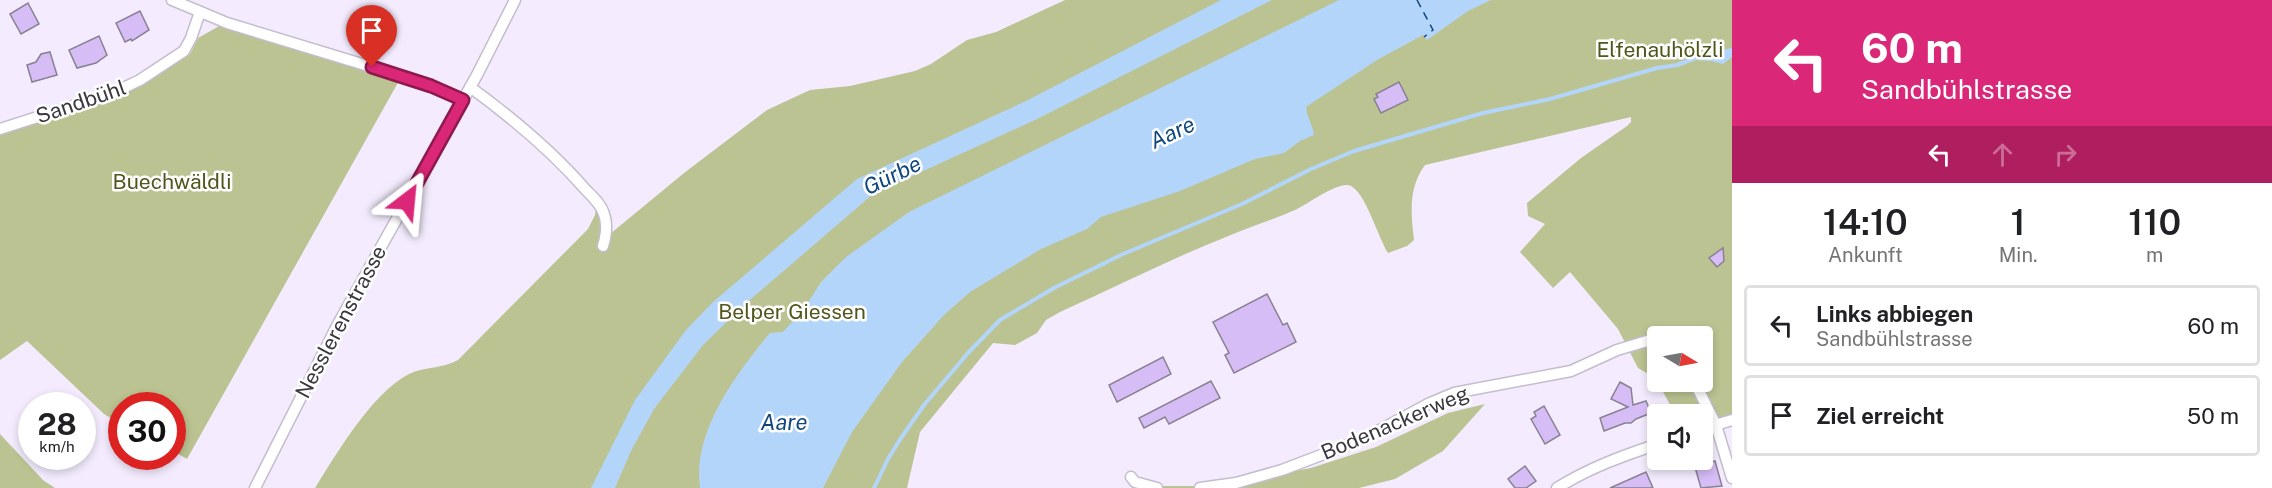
<!DOCTYPE html>
<html lang="de">
<head>
<meta charset="utf-8">
<style>
	:root { --surface:#fff; --page:#f6f6f6; --text:#202124; --muted:#757577; --line:#e0e0e0 }
	body { margin:0; font-family:"Public Sans",sans-serif; background:var(--page); color:var(--text); height:100vh; display:flex; flex-direction:column; font-size:22px; white-space:nowrap }
	* { box-sizing:border-box; margin:0 }
	p { font-size:20px; color:var(--muted) }
	.icon { flex:none; width:33px; height:33px; fill:none; stroke:currentColor; stroke-width:2; stroke-linecap:round; stroke-linejoin:round }
	.map { position:relative; flex:1; overflow:hidden }
	.panel { display:flex; flex-direction:column; background:var(--surface); width:540px }
	.panel>* { flex:none }
	.hud { background:#db2777; color:#fff; overflow:hidden }
	.needle { width:39px; rotate:100deg }
	.buttons { position:absolute; left:1647px; top:326px; display:grid; gap:12px }
	.buttons a { display:grid; place-items:center; width:66px; height:66px; border-radius:6px; background:var(--surface); box-shadow:0 3px 9px #0003; font-size:30px }
	.speed { position:absolute; left:18px; top:392px; display:flex; gap:12px; font-size:30px; font-weight:700; text-align:center }
	.speed>* { display:grid; place-content:center; width:78px; height:78px; border-radius:50%; background:var(--surface); box-shadow:0 3px 9px #0003; line-height:1 }
	.speed small { font-size:15px; font-weight:400 }
	.speed .limit { border:9px solid #d22; background:#fff; color:#111 }
	.pin { position:absolute; display:grid; place-items:center; width:51px; height:51px; color:#fff; margin:-62px -26px; border-radius:50% 50% 50% 0; rotate:-45deg; box-shadow:0 0 6px #0007 }
	.pin .icon { rotate:45deg }
	.me { position:absolute; width:66px; margin:-33px; rotate:29deg; stroke-linejoin:round; filter:drop-shadow(0 0 4px #0008) }
	.turn { display:flex; align-items:center; gap:21px; height:126px; padding:0 30px; font-size:27px }
	.turn .icon { width:78px; height:78px; stroke-width:2.5 }
	.turn b { display:block; font-size:42px; line-height:51px }
	.lanes { display:flex; align-items:center; height:57px; padding:0 30px; background:#0003; justify-content:center; gap:30px; direction:ltr }
	.lanes .off { opacity:.35 }
	.eta { display:flex; justify-content:space-evenly; align-items:center; height:102px; text-align:center }
	.eta b { font-size:36px; font-weight:600; line-height:42px }
	ul { padding:0; list-style:none }
	li { display:flex; align-items:center; gap:18px; height:81px; margin:0 12px 9px; padding:0 18px; border:3px solid var(--line); border-radius:6px }
	li div { flex:1 }
	li b { display:block; font-size:22px }
	li em { font-style:normal }
	main { display:flex; flex:1; min-height:0 }
	.map>svg:first-child { display:block }
	.green { fill:#bbc392; fill-rule:evenodd }
	.water { fill:#b4d5fa }
	.lines { fill:none; stroke-linecap:round; stroke-linejoin:round }
	.stream { stroke:#b4d5fa; stroke-width:4 }
	.ferry { stroke:#0e467d; stroke-width:1.5; stroke-dasharray:8 6; stroke-linecap:butt }
	.building { fill:#d6bdf6; stroke:#888191; stroke-width:1.5 }
	.minor-casing { stroke:#c4bdcd; stroke-width:13 }
	.minor { stroke:#fff; stroke-width:10 }
	.route-casing { stroke:#8e194d; stroke-width:15 }
	.route { stroke:#db2777; stroke-width:10 }
	.labels { text-anchor:middle; stroke-width:5; stroke-linejoin:round; paint-order:stroke }
	.park-label { font-size:21px; fill:#50561c; stroke:#fff }
	.street-label { font-size:21px; fill:#3a373e; stroke:#fff }
	.water-label { font-size:22px; font-style:italic; fill:#0e467d; stroke:#fff }
</style>
</head>
<body>
<main>
<div class="map">
<svg width="1732" height="488" viewBox="0 0 1732 488">
	<rect width="100%" height="100%" fill="#f4ecfe"/>
	<path class="green" d="M 1065,0 L 1732,0 L 1732,419 L 1703,424 L 1702,414 L 1675,414 L 1661,388 L 1650,375 L 1638,368 L 1618,329 L 1570,272 L 1553,288 L 1520,252 L 1545,224 L 1528,216 L 1527,203 L 1581,158 L 1627,126 L 1631,122 L 1631,117 L 1425,165 C 1408,188 1411,214 1414,240 L 1407,246 L 1388,253 C 1378,237 1366,194 1351,186 C 1339,180 1307,205 1295,210 C 1272,220 1249,227 1226,237 C 1170,259 1116,287 1060,312 L 1046,320 L 1037,333 L 1015,345 L 993,343 L 920,432 L 907,488 L 315,488 C 337,453 372,393 409,374 C 425,366 443,369 458,360 L 588,229 L 595,215 L 596,206 L 610,234 L 684,173 L 767,110 L 810,90 L 850,86 L 915,71 L 931,64 L 967,40 L 996,32 ZM 1658,336 L 1702,336 L 1702,381 L 1658,381 Z
		M 221,25 L 400,79 L 187,459 L 173,451 L 172,405 L 122,405 L 121,424 L 104,414 L 27,341 L 0,360 L 0,134 L 153,77 L 190,54 L 198,38 Z
		M 1485,404 L 1443,451 L 1395,479 L 1359,488 L 1146,488 L 1150,486 L 1212,486 L 1311,468 L 1376,447 L 1448,413 Z
		M 0,434 L 43,480 L 55,488 L 0,488 Z"/>
	<path class="water" d="M 1221,0 L 1272,0 L 1035,120 L 873,194 L 744,305 L 703,345 L 654,409 L 631,451 L 615,488 L 591,488 L 635,400 L 686,330 L 713,302 L 857,179 L 1026,101 Z
		M 1339,0 L 1491,0 L 1468,11 L 1427,40 L 1423,35 L 1377,60 L 1306,107 C 1307,118 1313,125 1314,135 L 1300,141 L 1284,153 L 1255,159 L 1180,191 L 1101,217 L 1087,229 L 1041,249 L 970,292 L 944,315 L 902,362 L 852,432 L 823,488 L 700,488 C 692,432 736,374 770,333 L 783,332 L 804,309 L 821,282 L 846,257 L 909,212 Z
		M 1732,48 L 1732,57 L 1723,64 L 1711,61 L 1710,59 L 1717,51 Z"/>
	<g class="lines">
		<path class="stream" d="M 874,488 L 888,459 L 901,438 L 924,405 L 968,353 L 1000,320 L 1054,288 L 1123,254 L 1242,204 L 1311,169 L 1354,151 L 1483,113 L 1550,99 L 1657,68 L 1677,65 L 1696,58 L 1710,59"/>
		<path class="ferry" d="M 1417,0 L 1433,30 L 1424,37"/>
	</g>
	<path class="building" d="M 28,3 L 39,24 L 21,34 L 10,14 Z
		M 140,11 L 149,30 L 132,41 L 131,39 L 125,42 L 116,23 Z
		M 99,36 L 107,55 L 96,63 L 77,68 L 69,50 Z
		M 50,52 L 57,75 L 32,82 L 27,65 L 36,62 L 41,54 Z
		M 1399,82 L 1408,100 L 1381,113 L 1374,99 L 1378,97 L 1376,94 Z
		M 1723,248 L 1724,261 L 1717,267 L 1709,258 Z
		M 1267,294 L 1283,325 L 1287,323 L 1296,342 L 1234,373 L 1225,355 L 1229,353 L 1213,322 Z
		M 1163,357 L 1171,374 L 1117,402 L 1109,385 Z
		M 1211,381 L 1220,398 L 1169,424 L 1165,417 L 1144,428 L 1139,418 Z
		M 1620,382 L 1631,388 L 1633,405 L 1646,401 L 1651,413 L 1636,419 L 1631,423 L 1625,423 L 1604,431 L 1600,418 L 1628,407 L 1611,399 Z
		M 1544,406 L 1560,435 L 1545,444 L 1531,419 L 1536,416 L 1534,412 Z
		M 1715,461 L 1722,486 L 1701,488 L 1695,467 Z
		M 1525,466 L 1536,481 L 1526,488 L 1515,488 L 1508,479 Z
		M 1646,472 L 1653,488 L 1610,488 Z"/>
	<g class="lines">
		<g class="minor-casing">
			<path id="minor" d="M 172,0 L 227,23 L 431,85 L 463,100
				M 470,87 C 511,117 552,151 585,189 C 592,196 601,204 604,214 C 608,225 606,236 603,246
				M 0,129 L 113,93 L 140,80 L 184,51 L 191,38 L 200,12
				M 1694,381 L 1716,425 L 1732,478
				M 1702,429 L 1732,420
				M 1131,477 L 1135,482 L 1157,488
				M 255,488 L 337,326 L 477,75 L 515,0
				M 1200,488 L 1236,483 L 1282,470 L 1363,439 L 1430,403 L 1454,393 L 1571,371 L 1617,350 L 1647,341 L 1658,346
				M 1557,488 C 1589,468 1622,456 1658,444"/>
		</g>
		<use href="#minor" class="minor"/>
	</g>
	<g class="lines">
		<g class="route-casing">
			<path id="route" d="M 372,67 L 431,86 L 463,100 L 407,201"/>
		</g>
		<use href="#route" class="route"/>
	</g>
	<g class="labels">
		<g class="park-label">
			<text x="1660" y="57">Elfenauhölzli</text>
			<text x="172" y="189">Buechwäldli</text>
			<text x="792" y="319">Belper Giessen</text>
		</g>
		<g class="street-label">
			<text transform="translate(81 102) rotate(-19)" y="7">Sandbühl</text>
			<text transform="translate(341 322) rotate(-62)" y="7">Nesslerenstrasse</text>
			<text transform="translate(1395 423) rotate(-23)" y="7">Bodenackerweg</text>
		</g>
		<g class="water-label">
			<text transform="translate(1172 132) rotate(-25)" y="8">Aare</text>
			<text transform="translate(892 175) rotate(-26)" y="8">Gürbe</text>
			<text x="784" y="430">Aare</text>
		</g>
	</g>
</svg>
<div class="buttons">
<a><svg class="needle" viewBox="-14 -14 28 28"><path d="M0-13l5 13h-10z" fill="#e53935"/><path d="M0 13l5-13h-10z" fill="#757577"/></svg></a>
<a><svg class="icon" aria-label="sound" viewBox="0 0 24 24"><path d="M4 9h4l5-4v14l-5-4H4zM17 9q2 3 0 6"/></svg></a>
</div>
<div class="speed"><div>28<small>km/h</small></div><div class="limit">30</div></div>
<div class="pin" style="left:372px;top:67px;background:#d93025"><svg class="icon" aria-label="arrive" viewBox="0 0 24 24"><path d="M6 21V4h12l-3 4 3 4H6"/></svg></div>
<svg class="me" style="left:407px;top:201px" viewBox="-20 -20 40 40"><path d="M0-17L14 15 0 8-14 15z" fill="#db2777" stroke="#fff" stroke-width="4"/></svg>
</div>
<section class="panel">
<div class="hud">
<div class="turn"><svg class="icon" aria-label="left" viewBox="0 0 24 24"><path d="M17 20v-9H6M10 6l-5 5 5 5"/></svg><div><b>60 m</b>Sandbühlstrasse</div></div>
<div class="lanes"><svg class="icon" aria-label="left" viewBox="0 0 24 24"><path d="M17 20v-9H6M10 6l-5 5 5 5"/></svg><svg class="icon off" aria-label="ahead" viewBox="0 0 24 24"><path d="M12 20V5M6 11l6-6 6 6"/></svg><svg class="icon off" aria-label="right" viewBox="0 0 24 24"><path d="M7 20v-9h11M14 6l5 5-5 5"/></svg></div>
</div>
<div class="eta">
<div><b>14:10</b><p>Ankunft</p></div>
<div><b>1</b><p>Min.</p></div>
<div><b>110</b><p>m</p></div>
</div>
<ul>
<li><svg class="icon" aria-label="left" viewBox="0 0 24 24"><path d="M17 20v-9H6M10 6l-5 5 5 5"/></svg><div><b>Links abbiegen</b><p>Sandbühlstrasse</p></div><em>60 m</em></li>
<li><svg class="icon" aria-label="arrive" viewBox="0 0 24 24"><path d="M6 21V4h12l-3 4 3 4H6"/></svg><div><b>Ziel erreicht</b></div><em>50 m</em></li>
</ul>
</section>
</main>
</body>
</html>
